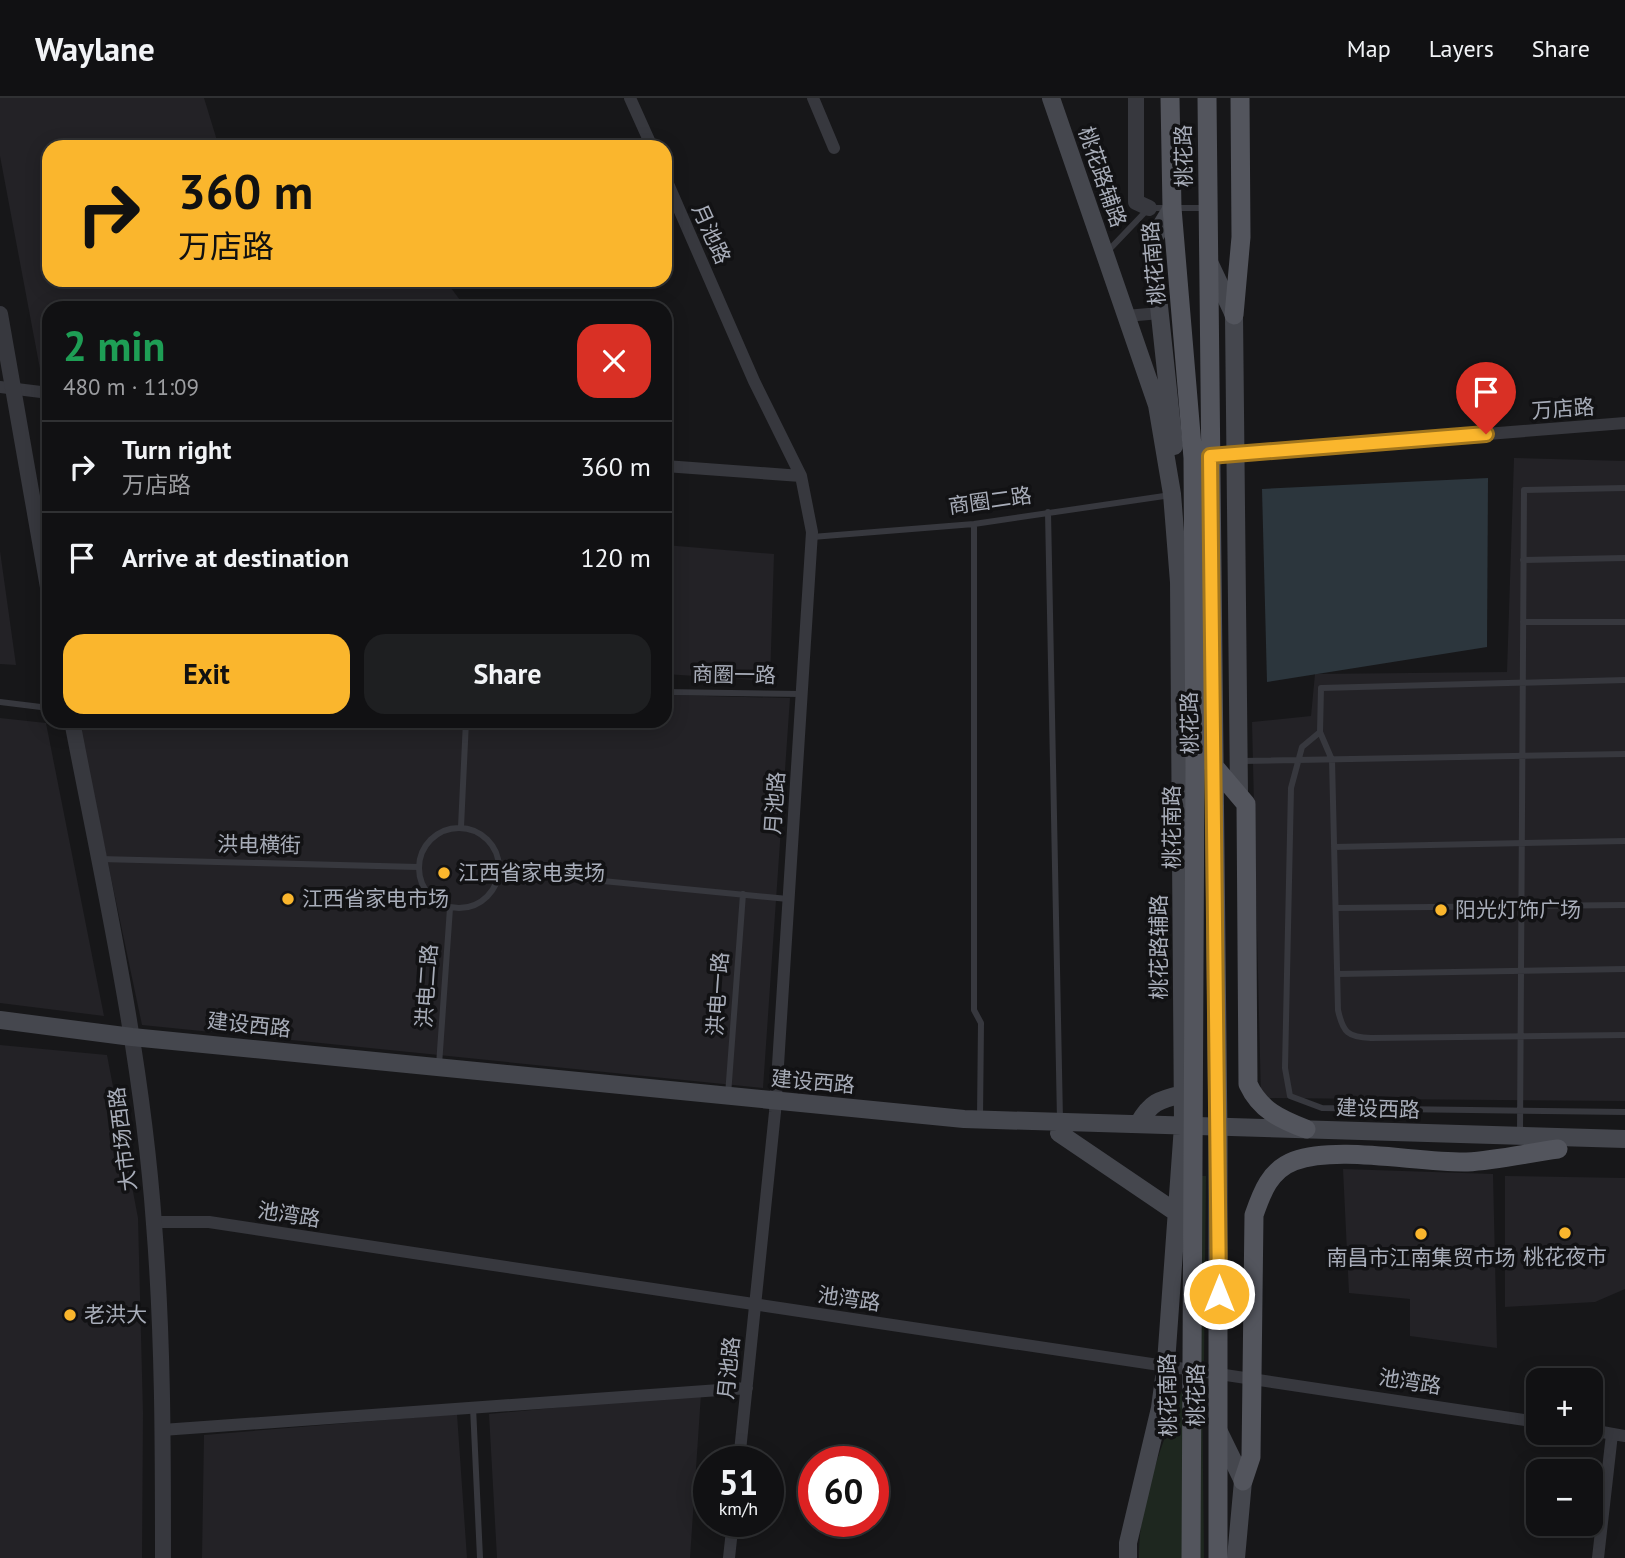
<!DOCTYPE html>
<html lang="en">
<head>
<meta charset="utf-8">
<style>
	:root { --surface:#111113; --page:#1e1f21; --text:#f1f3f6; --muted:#9c9da0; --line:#303133; --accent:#fab62d }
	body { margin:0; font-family:"PT Sans","Noto Sans SC",sans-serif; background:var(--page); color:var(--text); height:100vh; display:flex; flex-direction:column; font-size:26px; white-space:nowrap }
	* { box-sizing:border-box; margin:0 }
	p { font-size:23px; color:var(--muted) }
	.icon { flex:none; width:38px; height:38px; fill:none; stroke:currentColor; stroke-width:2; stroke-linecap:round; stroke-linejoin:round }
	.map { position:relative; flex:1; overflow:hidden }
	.details { position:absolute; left:42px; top:203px; width:630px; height:427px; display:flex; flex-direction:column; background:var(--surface); border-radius:21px; box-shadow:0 4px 18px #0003,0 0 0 2px var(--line) }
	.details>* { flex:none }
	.top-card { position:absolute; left:42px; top:42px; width:630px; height:147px; border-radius:21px; box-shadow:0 4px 18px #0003,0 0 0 2px var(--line); background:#fab62d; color:#111; overflow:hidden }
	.buttons { position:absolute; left:1526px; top:1270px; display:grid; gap:14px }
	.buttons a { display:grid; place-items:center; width:77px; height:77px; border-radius:14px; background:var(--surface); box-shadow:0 4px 18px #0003,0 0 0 2px var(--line); font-size:35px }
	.speed { position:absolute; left:693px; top:1348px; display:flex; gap:14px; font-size:35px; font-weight:700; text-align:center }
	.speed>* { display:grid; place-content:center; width:91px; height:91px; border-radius:50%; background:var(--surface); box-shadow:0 4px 18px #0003,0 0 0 2px var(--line); line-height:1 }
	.speed small { font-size:18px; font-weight:400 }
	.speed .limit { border:10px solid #d22; background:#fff; color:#111 }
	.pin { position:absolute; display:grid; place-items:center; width:60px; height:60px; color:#fff; margin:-72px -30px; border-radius:50% 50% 50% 0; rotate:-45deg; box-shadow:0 0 7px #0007 }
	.pin .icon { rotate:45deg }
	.me { position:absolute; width:77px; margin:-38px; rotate:0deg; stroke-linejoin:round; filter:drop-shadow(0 0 5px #0008) }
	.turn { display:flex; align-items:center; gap:24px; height:147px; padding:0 21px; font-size:32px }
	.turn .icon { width:91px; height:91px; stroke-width:2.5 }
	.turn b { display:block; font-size:49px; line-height:60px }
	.round { display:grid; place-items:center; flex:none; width:74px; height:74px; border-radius:21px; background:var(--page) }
	.summary { display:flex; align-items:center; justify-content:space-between; height:119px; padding:0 21px }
	h1 { font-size:42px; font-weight:700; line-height:52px; color:#1e9e55 }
	.action { display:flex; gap:14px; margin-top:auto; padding:14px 21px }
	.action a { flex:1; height:80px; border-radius:21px; background:var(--accent); color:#111; font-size:28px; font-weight:700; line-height:80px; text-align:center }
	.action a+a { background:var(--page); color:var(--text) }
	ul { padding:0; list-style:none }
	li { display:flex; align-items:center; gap:21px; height:91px; padding:0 21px; border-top:2px solid var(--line) }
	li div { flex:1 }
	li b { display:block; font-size:26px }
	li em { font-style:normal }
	header { display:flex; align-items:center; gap:42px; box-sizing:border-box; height:98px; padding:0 35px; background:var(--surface); border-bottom:2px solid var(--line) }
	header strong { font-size:33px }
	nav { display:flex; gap:38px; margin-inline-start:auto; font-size:24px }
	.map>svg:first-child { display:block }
	.built { fill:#232226 }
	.green { fill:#1e271f }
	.water { fill:#2c363d }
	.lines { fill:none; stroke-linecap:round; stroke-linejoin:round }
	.service { stroke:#37383e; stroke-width:6 }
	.minor { stroke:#37383e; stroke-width:12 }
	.tertiary { stroke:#37383e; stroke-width:16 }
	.secondary { stroke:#45474e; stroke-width:18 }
	.primary { stroke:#53555d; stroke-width:19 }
	.route-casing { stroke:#a2761d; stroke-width:18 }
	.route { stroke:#fab62d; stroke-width:12 }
	.poi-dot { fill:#fab62d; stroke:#121214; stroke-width:2.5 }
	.labels { text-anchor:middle; stroke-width:7; stroke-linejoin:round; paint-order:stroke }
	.street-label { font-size:21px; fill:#a8adb9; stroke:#121214 }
	.poi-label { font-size:21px; fill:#a8adb9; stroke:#121214; text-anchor:start }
</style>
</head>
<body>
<header>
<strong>Waylane</strong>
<nav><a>Map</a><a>Layers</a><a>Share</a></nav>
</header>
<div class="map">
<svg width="1625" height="1460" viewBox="0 0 1625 1460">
	<rect width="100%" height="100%" fill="#171719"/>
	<path class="built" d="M 0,0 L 204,0 L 219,49 L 49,49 L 49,182 L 445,182 L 466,210 L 49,210 L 49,272 L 40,271 L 0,58 Z
		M 1514,360 L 1625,363 L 1625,1003 L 1261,1000 L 1252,624 L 1311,618 L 1315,576 L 1507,574 Z
		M 665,447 L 774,456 L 770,583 L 665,576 Z
		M 0,453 L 16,567 L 0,566 Z
		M 665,597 L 790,600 L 763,990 L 142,927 L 78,623 L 665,623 Z
		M 0,620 L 46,625 L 104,918 L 0,905 Z
		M 0,947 L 107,957 L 138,1120 L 143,1315 L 142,1460 L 0,1460 Z
		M 1343,1071 L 1493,1076 L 1497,1250 L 1410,1238 L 1410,1201 L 1349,1195 Z
		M 1505,1078 L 1625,1080 L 1625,1191 L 1595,1204 L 1505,1209 Z
		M 701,1296 L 690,1460 L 497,1460 L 489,1316 Z
		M 457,1316 L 467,1460 L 202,1460 L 204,1337 Z"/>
	<path class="green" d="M 1192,1078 L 1206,1078 L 1204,1263 L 1185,1262 Z
		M 1186,1281 L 1202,1284 L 1204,1460 L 1139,1460 C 1138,1399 1167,1337 1186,1281 Z"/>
	<path class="water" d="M 1488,380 L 1487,549 L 1267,584 L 1262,391 Z"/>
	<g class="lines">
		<path class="service" d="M 1106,155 L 1149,110 L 1206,110
			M 1048,414 L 1060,1022
			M 974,426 L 974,912 L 981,925 L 980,1019
			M 812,439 L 974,426 L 1171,397
			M 1523,462 L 1625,460
			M 1523,524 L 1625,524
			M 1625,582 L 1321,590 L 1320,634 L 1302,649 L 1291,690 L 1285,970 L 1290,998 L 1322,1010 L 1625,1014
			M 665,594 L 802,596
			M 0,604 L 49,610
			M 1320,634 L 1332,662 L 1338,912 C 1343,935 1348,939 1371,940 L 1625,937
			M 1242,663 L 1625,656
			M 461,729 L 466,623
			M419 770a40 40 0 1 1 80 0a40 40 0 1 1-80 0Z
			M 1334,749 L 1625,743
			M 100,761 L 418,769
			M 500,773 L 788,801
			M 1336,810 L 1625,807
			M 1338,876 L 1625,871
			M 439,967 L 450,810
			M 728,997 L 743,796
			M 1520,1035 L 1524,392 L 1625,390
			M 473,1309 L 480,1460"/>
		<path class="minor" d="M 630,0 L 652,49
			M 813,0 L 834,50
			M 665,79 L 754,283 L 801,378 L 812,434 L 775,1014 L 739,1363
			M 1126,218 L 1160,215
			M 0,289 L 49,295
			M 1210,358 L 1625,325
			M 665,368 L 801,378
			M 154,1124 L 209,1124 C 652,1192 1096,1254 1538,1324
			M 162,1332 L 747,1290
			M 1591,1332 L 1625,1338
			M 729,1460 L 733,1423
			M 1598,1460 L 1612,1336"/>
		<path class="tertiary" d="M 1136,0 L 1136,104 L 1149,110
			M 0,216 L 49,495
			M 72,623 C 104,789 142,956 154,1126 C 163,1237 163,1349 163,1460"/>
		<path class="secondary" d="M 1051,0 L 1157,307 L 1172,396 L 1179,484 L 1183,1028 L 1166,1265 L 1160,1310 L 1128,1445 L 1128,1460
			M 1172,110 L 1152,143 L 1174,348
			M 1209,164 L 1234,217 L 1239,697
			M 0,922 L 132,939 L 964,1021 L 1625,1041
			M 1138,1026 C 1151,1004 1158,1002 1183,996
			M 1059,1035 L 1177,1115
			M 1219,1334 L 1243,1383 L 1236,1460"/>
		<path class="primary" d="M 1170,0 L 1172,110 L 1193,360 L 1195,669 L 1191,1460
			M 1207,0 L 1218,1040 L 1218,1460
			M 1234,217 L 1241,139 L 1240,0
			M 1213,667 L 1246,706 L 1248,986 C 1260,1012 1280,1021 1306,1031
			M 1243,1383 L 1251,1359 L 1254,1117 C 1262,1094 1270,1072 1294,1063 C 1339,1047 1417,1065 1467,1064 C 1497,1062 1528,1055 1558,1051"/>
	</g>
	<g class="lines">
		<g class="route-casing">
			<path id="route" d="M 1219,1196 L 1210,358 L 1486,336"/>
		</g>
		<use href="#route" class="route"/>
	</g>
	<g class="poi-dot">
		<circle cx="444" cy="775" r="7"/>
		<circle cx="288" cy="801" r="7"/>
		<circle cx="1441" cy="812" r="7"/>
		<circle cx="1565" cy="1135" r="7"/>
		<circle cx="1421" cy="1136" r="7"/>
		<circle cx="70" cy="1217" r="7"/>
	</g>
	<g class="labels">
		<g class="street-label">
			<text transform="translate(1184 58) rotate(-91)" y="7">桃花路</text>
			<text transform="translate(1102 79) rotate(71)" y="7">桃花路辅路</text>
			<text transform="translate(711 136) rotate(66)" y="7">月池路</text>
			<text transform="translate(1154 165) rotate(-95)" y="7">桃花南路</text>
			<text transform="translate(1563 311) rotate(-4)" y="7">万店路</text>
			<text transform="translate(990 403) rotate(-8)" y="7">商圈二路</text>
			<text transform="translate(734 577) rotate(1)" y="7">商圈一路</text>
			<text transform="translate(1190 625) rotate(-91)" y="7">桃花路</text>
			<text transform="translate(775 705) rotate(-86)" y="7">月池路</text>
			<text transform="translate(1172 729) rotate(-90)" y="7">桃花南路</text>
			<text transform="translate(259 747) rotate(1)" y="7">洪电横街</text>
			<text transform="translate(1159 849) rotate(-90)" y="7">桃花路辅路</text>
			<text transform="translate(427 888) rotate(-86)" y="7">洪电二路</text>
			<text transform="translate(718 896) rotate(-86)" y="7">洪电一路</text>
			<text transform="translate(249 927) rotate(6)" y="7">建设西路</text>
			<text transform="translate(813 984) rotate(5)" y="7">建设西路</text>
			<text transform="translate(1378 1011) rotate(2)" y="7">建设西路</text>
			<text transform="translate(123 1041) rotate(-97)" y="7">大市场西路</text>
			<text transform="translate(289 1117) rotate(9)" y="7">池湾路</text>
			<text transform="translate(849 1201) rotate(8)" y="7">池湾路</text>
			<text transform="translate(729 1270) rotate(-84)" y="7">月池路</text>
			<text transform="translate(1410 1284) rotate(9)" y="7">池湾路</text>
			<text transform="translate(1168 1297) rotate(-91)" y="7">桃花南路</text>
			<text transform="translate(1196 1297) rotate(-90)" y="7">桃花路</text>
		</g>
		<g class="poi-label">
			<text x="458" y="782">江西省家电卖场</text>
			<text x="302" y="808">江西省家电市场</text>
			<text x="1455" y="819">阳光灯饰广场</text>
			<text x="1565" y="1166" text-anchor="middle">桃花夜市</text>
			<text x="1421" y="1167" text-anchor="middle">南昌市江南集贸市场</text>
			<text x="84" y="1224">老洪大</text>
		</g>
	</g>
</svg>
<div class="buttons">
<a>+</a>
<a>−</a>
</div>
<div class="speed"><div>51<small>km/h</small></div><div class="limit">60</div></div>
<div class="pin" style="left:1486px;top:336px;background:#d93025"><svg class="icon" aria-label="arrive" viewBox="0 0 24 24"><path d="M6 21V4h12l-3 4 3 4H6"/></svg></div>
<svg class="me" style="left:1219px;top:1196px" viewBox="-20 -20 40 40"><circle r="17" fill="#fab62d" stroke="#fff" stroke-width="3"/><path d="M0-11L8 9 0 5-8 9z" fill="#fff"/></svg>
<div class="top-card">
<div class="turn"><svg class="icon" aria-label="right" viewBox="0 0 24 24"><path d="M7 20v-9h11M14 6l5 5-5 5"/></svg><div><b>360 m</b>万店路</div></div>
</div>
<section class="details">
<div class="summary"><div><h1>2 min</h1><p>480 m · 11:09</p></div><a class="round" style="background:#d93025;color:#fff"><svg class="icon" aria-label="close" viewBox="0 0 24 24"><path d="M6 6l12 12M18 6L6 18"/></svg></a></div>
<ul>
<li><svg class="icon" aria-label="right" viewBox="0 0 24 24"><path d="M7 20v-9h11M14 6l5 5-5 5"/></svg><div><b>Turn right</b><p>万店路</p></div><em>360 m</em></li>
<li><svg class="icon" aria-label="arrive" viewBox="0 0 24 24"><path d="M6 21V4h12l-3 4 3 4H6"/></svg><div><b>Arrive at destination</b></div><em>120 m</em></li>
</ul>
<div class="action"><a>Exit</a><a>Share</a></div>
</section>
</div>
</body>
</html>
